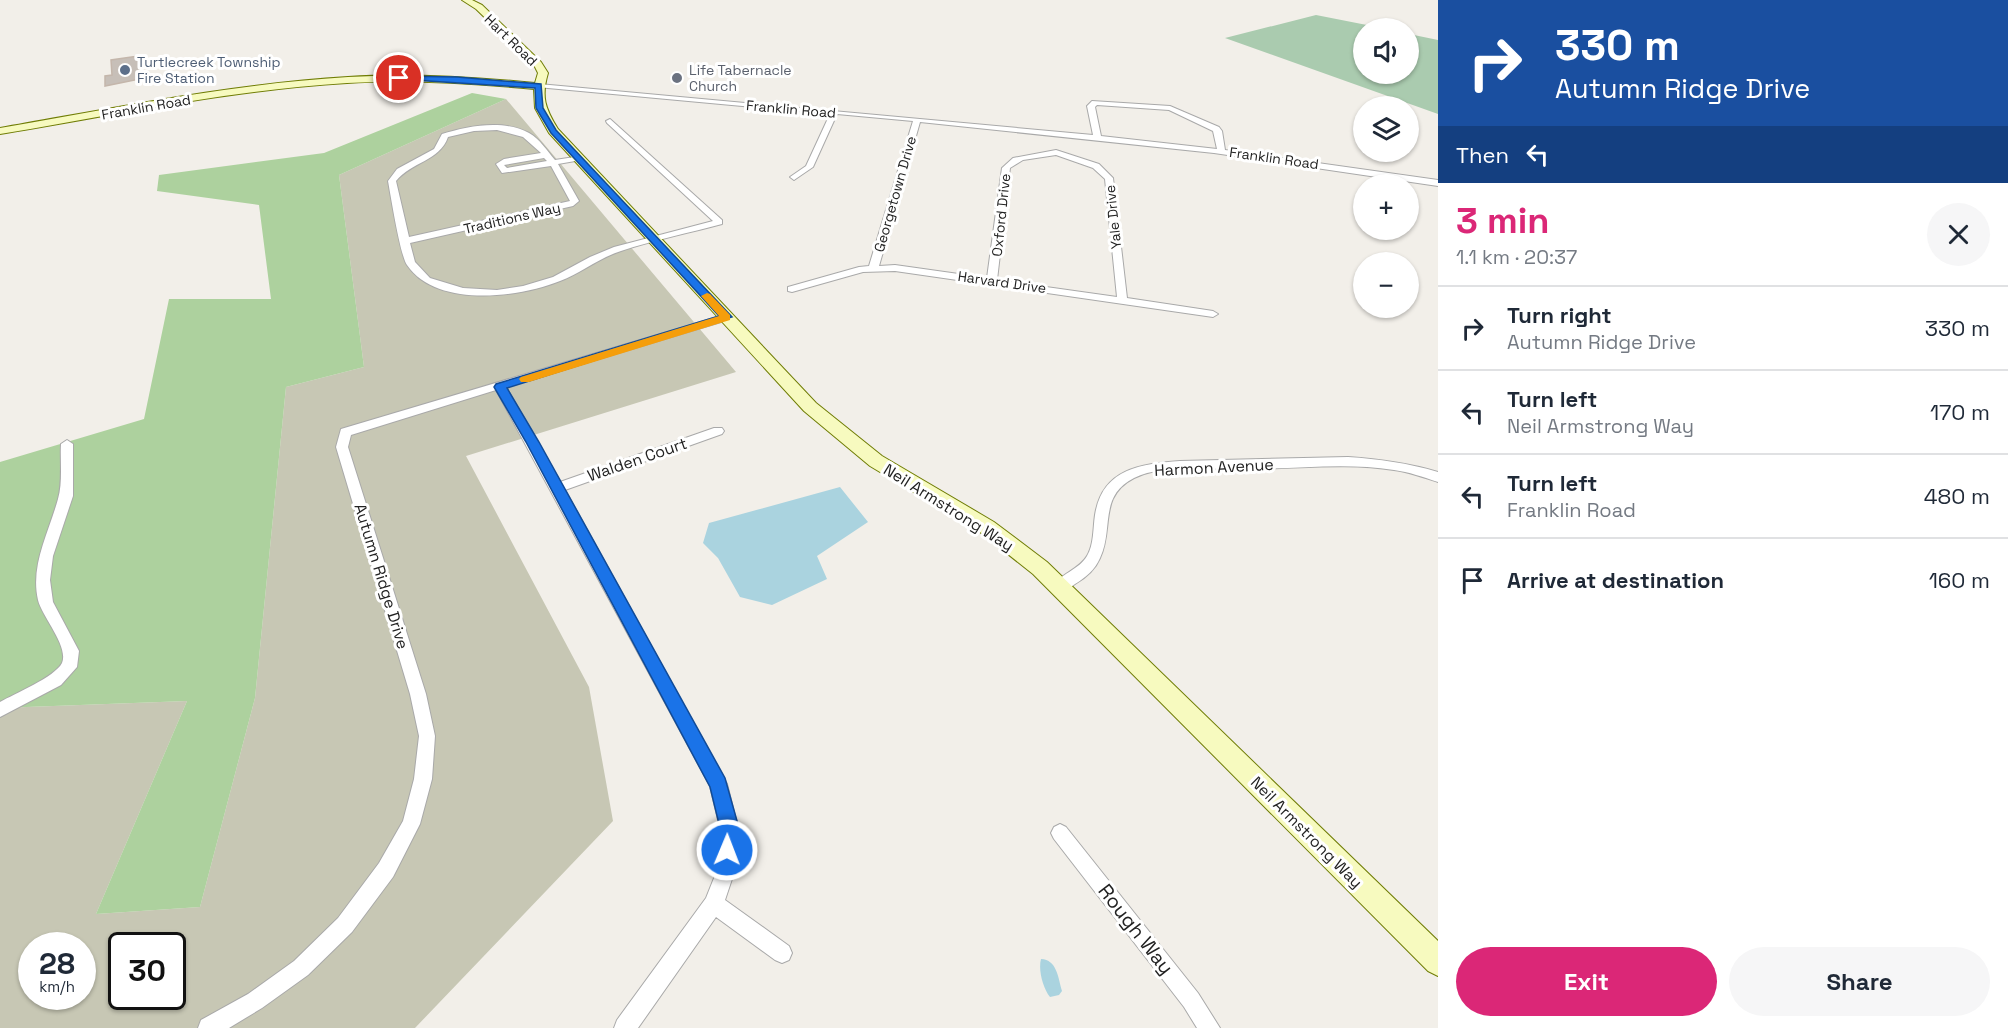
<!DOCTYPE html>
<html lang="en">
<head>
<meta charset="utf-8">
<style>
	:root { --surface:#fff; --page:#f6f6f7; --text:#1f2937; --muted:#747a83; --line:#e0e1e3; --accent:#db2777 }
	body { margin:0; font-family:"Space Grotesk",sans-serif; background:var(--page); color:var(--text); height:100vh; display:flex; flex-direction:column; font-size:22px; white-space:nowrap }
	* { box-sizing:border-box; margin:0 }
	p { font-size:20px; color:var(--muted) }
	.icon { flex:none; width:33px; height:33px; fill:none; stroke:currentColor; stroke-width:2; stroke-linecap:round; stroke-linejoin:round }
	.map { position:relative; flex:1; overflow:hidden }
	.panel { display:flex; flex-direction:column; background:var(--surface); width:570px }
	.panel>* { flex:none }
	.top-card { background:#1a4fa0; color:#fff; overflow:hidden }
	.tools { position:absolute; left:1353px; top:18px; display:grid; gap:12px }
	.tools a { display:grid; place-items:center; width:66px; height:66px; border-radius:50%; background:var(--surface); box-shadow:0 2px 4px #0004; font-size:30px }
	.speed { position:absolute; left:18px; top:932px; display:flex; gap:12px; font-size:30px; font-weight:700; text-align:center }
	.speed>* { display:grid; place-content:center; width:78px; height:78px; border-radius:50%; background:var(--surface); box-shadow:0 2px 4px #0004; line-height:1 }
	.speed small { font-size:15px; font-weight:400 }
	.speed .limit { border:3px solid #111; border-radius:9px; background:#fff; color:#111 }
	.pin { position:absolute; display:grid; place-items:center; width:51px; height:51px; color:#fff; margin:-26px; border:3px solid #fff; border-radius:50%; box-shadow:0 2px 6px #0007 }
	.me { position:absolute; width:66px; margin:-33px; rotate:1deg; stroke-linejoin:round; filter:drop-shadow(0 0 4px #0008) }
	.turn { display:flex; align-items:center; gap:21px; height:126px; padding:0 18px; font-size:27px }
	.turn .icon { width:78px; height:78px; stroke-width:2.5 }
	.turn b { display:block; font-size:42px; line-height:51px }
	.then { display:flex; align-items:center; height:57px; padding:0 18px; background:#0003; gap:12px; font-size:22px }
	.round { display:grid; place-items:center; flex:none; width:63px; height:63px; border-radius:32px; background:var(--page) }
	.headline { display:flex; align-items:center; justify-content:space-between; height:102px; padding:0 18px }
	h1 { font-size:36px; font-weight:800; line-height:45px; color:var(--accent) }
	.button { display:flex; gap:12px; margin-top:auto; padding:12px 18px }
	.button a { flex:1; height:69px; border-radius:36px; background:var(--accent); color:#fff; font-size:24px; font-weight:800; line-height:69px; text-align:center }
	.button a+a { background:var(--page); color:var(--text) }
	ul { padding:0; list-style:none }
	li { display:flex; align-items:center; gap:18px; height:84px; padding:0 18px; border-top:2px solid var(--line) }
	li div { flex:1 }
	li b { display:block; font-size:22px }
	li em { font-style:normal }
	main { display:flex; flex:1; min-height:0 }
	.map>svg:first-child { display:block }
	.construction { fill:#c7c7b4; fill-rule:evenodd }
	.forest { fill:#add19e }
	.cemetery { fill:#aacbaf }
	.water { fill:#aad3df }
	.building { fill:#c7bfb8; stroke:#c4b6ab; stroke-width:1.5 }
	.lines { fill:none; stroke-linecap:round; stroke-linejoin:round }
	.street-casing { stroke:#a9a9a9; stroke-width:2 }
	.secondary-casing { stroke:#707d05; stroke-width:2 }
	.street { fill:#fff; fill-rule:evenodd }
	.secondary { fill:#f7fabf; fill-rule:evenodd }
	.route { fill:#1a73e8; stroke:#114b97; stroke-width:1.5 }
	.slow { fill:#f59e0b }
	.service-dot { fill:#5c6f8a; stroke:#fff; stroke-width:2 }
	.worship-dot { fill:#6b7280; stroke:#fff; stroke-width:2 }
	.labels { text-anchor:middle; stroke-width:6; stroke-linejoin:round; paint-order:stroke }
	.far-street-label { font-size:14px; fill:#222; stroke:#fff }
	.far-service-label { font-size:14px; fill:#4e5e75; stroke:#fff; text-anchor:start }
	.far-worship-label { font-size:14px; fill:#5b616d; stroke:#fff; text-anchor:start }
	.street-label { font-size:16px; fill:#222; stroke:#fff }
	.near-street-label { font-size:20px; fill:#222; stroke:#fff }
</style>
</head>
<body>
<main>
<div class="map">
<svg width="1438" height="1028" viewBox="0 0 1438 1028">
	<rect width="100%" height="100%" fill="#f2efe9"/>
	<path class="construction" d="M 506,99 L 736,372 L 466,456 L 589,687 L 613,821 L 415,1028 L 0,1028 L 0,708 L 187,701 L 96,914 L 200,907 L 255,698 L 286,387 L 364,367 L 339,175 ZM 32,945 L 82,945 L 82,996 L 32,996 ZM 122,945 L 172,945 L 172,996 L 122,996 Z"/>
	<path class="forest" d="M 472,93 L 506,99 L 339,175 L 364,367 L 286,387 L 255,698 L 200,907 L 96,914 L 187,701 L 0,708 L 0,462 L 144,419 L 169,299 L 271,299 L 259,205 L 157,191 L 159,175 L 324,153 Z"/>
	<path class="cemetery" d="M 1316,15 L 1382,28 L 1364,28 L 1364,74 L 1408,74 L 1409,34 L 1438,40 L 1438,114 L 1225,38 Z"/>
	<path class="water" d="M 840,487 L 868,522 L 817,556 L 827,579 L 772,605 L 740,597 L 718,558 L 703,543 L 709,523 Z
		M 1041,959 C 1057,960 1058,977 1062,991 L 1059,995 L 1050,997 C 1043,988 1038,970 1041,959 Z"/>
	<path class="building" d="M 138,56 L 140,79 L 105,86 L 105,76 L 112,75 L 111,60 Z"/>
	<g class="lines">
		<g class="street-casing">
			<path id="street" d="M 539,84 L 1093,135 L 1087,106 L 1092,101 L 1170,106 L 1219,127 L 1222,131 L 1225,150 L 1438,180 L 1438,186 L 1214,153 L 920,122 L 879,266 L 895,265 L 987,278 L 1002,168 L 1013,158 L 1056,150 L 1099,164 L 1113,178 L 1127,298 L 1213,311 L 1218,314 L 1213,317 L 895,271 L 863,272 L 792,292 L 788,291 L 788,287 L 859,267 L 869,266 L 913,121 L 837,114 L 813,167 L 794,180 L 790,177 L 806,166 L 830,114 L 537,87 ZM 1097,105 L 1169,110 L 1213,131 L 1217,149 L 1101,136 L 1095,107 ZM 1056,155 L 1093,168 L 1105,179 L 1117,297 L 997,280 L 1010,168 L 1023,160 Z
				M 610,119 L 722,220 L 722,224 C 689,233 654,240 621,251 C 599,258 581,273 560,281 C 518,298 436,308 407,265 C 400,255 391,197 388,181 L 397,169 L 434,149 L 442,134 C 468,126 503,119 529,133 C 540,139 547,151 555,160 L 581,156 L 581,160 L 558,164 L 579,201 L 573,206 L 410,243 L 415,262 L 430,278 L 463,288 L 497,290 L 523,286 L 553,277 L 590,257 L 614,247 L 713,221 L 607,123 L 606,121 ZM 497,130 L 523,137 L 541,153 L 504,159 L 496,164 L 502,173 L 551,166 L 570,201 L 409,237 L 396,181 C 411,162 440,161 448,137 L 474,131 ZM 544,158 L 547,161 L 507,168 L 504,165 Z
				M 727,314 L 732,317 L 731,319 L 506,387 L 560,482 L 714,428 L 722,428 L 724,431 L 722,434 L 565,490 L 727,784 L 738,828 L 734,873 L 725,900 L 789,946 L 792,953 L 789,960 L 782,963 L 775,960 L 716,917 L 638,1028 L 614,1028 L 617,1020 L 706,898 L 716,873 L 720,828 L 710,786 L 496,390 L 351,435 L 348,447 L 426,694 L 435,736 L 432,779 L 420,824 L 393,877 L 352,932 L 308,975 L 262,1008 L 229,1028 L 198,1028 L 201,1020 L 248,994 L 294,961 L 338,918 L 379,863 L 403,821 L 414,779 L 419,736 L 410,694 L 336,447 L 341,429 Z
				M 67,440 L 73,444 L 73,496 L 53,556 L 50,580 L 53,602 L 79,651 L 77,667 L 61,685 L 0,717 L 0,702 C 14,694 55,677 62,663 C 69,646 42,617 38,600 C 30,565 49,532 58,499 C 63,482 60,461 61,444 Z
				M 1348,457 C 1379,459 1408,463 1438,472 L 1438,482 C 1423,477 1409,472 1394,470 C 1345,462 1296,469 1247,469 C 1214,470 1164,463 1134,478 C 1098,496 1114,529 1100,558 C 1095,570 1085,578 1075,584 C 1068,589 1063,594 1055,591 L 1053,587 C 1059,574 1079,570 1087,556 C 1094,545 1093,528 1095,515 C 1102,469 1140,464 1180,461 Z
				M 1060,824 L 1066,827 L 1198,993 L 1220,1028 L 1197,1028 L 1184,1007 L 1054,839 L 1051,833 L 1054,827 Z"/>
		</g>
		<g class="secondary-casing">
			<path id="secondary" d="M 462,0 L 472,0 L 482,5 L 541,62 L 548,73 C 541,97 545,108 558,129 L 816,403 L 882,456 L 994,522 L 1047,562 L 1438,941 L 1438,976 L 1428,971 L 1033,574 L 980,532 L 870,466 L 804,411 L 549,133 L 535,108 L 534,89 C 472,83 410,79 347,83 C 230,90 115,115 0,134 L 0,128 C 115,108 231,84 348,77 C 410,73 473,77 535,83 L 538,73 L 534,65 L 476,9 Z"/>
		</g>
		<use href="#street" class="street"/>
		<use href="#secondary" class="secondary"/>
	</g>
	<path class="route" d="M 399,76 L 457,77 L 541,84 L 543,108 L 556,130 L 732,317 L 507,388 L 539,442 L 725,778 L 739,828 L 734,857 L 727,860 L 720,857 L 717,850 L 720,828 L 710,787 L 526,442 L 494,387 L 496,384 L 719,316 L 551,133 L 536,108 L 535,88 L 397,79 Z"/>
	<path class="slow" d="M 707,293 L 710,294 L 730,315 L 730,320 L 529,382 L 521,382 L 519,379 L 521,377 L 719,316 L 701,296 Z"/>
	<circle class="service-dot" cx="125" cy="70" r="6"/>
	<circle class="worship-dot" cx="677" cy="78" r="6"/>
	<g class="labels">
		<g class="far-street-label">
			<text transform="translate(511 40) rotate(44)" y="5">Hart Road</text>
			<text transform="translate(146 107) rotate(-10)" y="5">Franklin Road</text>
			<text transform="translate(791 109) rotate(5)" y="5">Franklin Road</text>
			<text transform="translate(1274 158) rotate(8)" y="5">Franklin Road</text>
			<text transform="translate(895 194) rotate(-74)" y="5">Georgetown Drive</text>
			<text transform="translate(1001 215) rotate(-84)" y="5">Oxford Drive</text>
			<text transform="translate(1113 217) rotate(-96)" y="5">Yale Drive</text>
			<text transform="translate(512 218) rotate(-13)" y="5">Traditions Way</text>
			<text transform="translate(1002 282) rotate(8)" y="5">Harvard Drive</text>
		</g>
		<g class="far-service-label">
			<text x="137" y="67">Turtlecreek Township<tspan x="137" dy="16">Fire Station</tspan></text>
		</g>
		<g class="far-worship-label">
			<text x="689" y="75">Life Tabernacle<tspan x="689" dy="16">Church</tspan></text>
		</g>
		<g class="street-label">
			<text transform="translate(637 459) rotate(-19)" y="6">Walden Court</text>
			<text transform="translate(1214 467) rotate(-3)" y="6">Harmon Avenue</text>
			<text transform="translate(949 507) rotate(32)" y="6">Neil Armstrong Way</text>
			<text transform="translate(382 576) rotate(73)" y="6">Autumn Ridge Drive</text>
			<text transform="translate(1307 832) rotate(45)" y="6">Neil Armstrong Way</text>
		</g>
		<g class="near-street-label">
			<text transform="translate(1136 929) rotate(52)" y="7">Rough Way</text>
		</g>
	</g>
</svg>
<div class="tools">
<a><svg class="icon" aria-label="sound" viewBox="0 0 24 24"><path d="M4 9h4l5-4v14l-5-4H4zM17 9q2 3 0 6"/></svg></a>
<a><svg class="icon" aria-label="layers" viewBox="0 0 24 24"><path d="M12 4l9 5-9 5-9-5zM3 14l9 5 9-5"/></svg></a>
<a>+</a>
<a>−</a>
</div>
<div class="speed"><div>28<small>km/h</small></div><div class="limit">30</div></div>
<div class="pin" style="left:399px;top:78px;background:#d93025"><svg class="icon" aria-label="arrive" viewBox="0 0 24 24"><path d="M6 21V4h12l-3 4 3 4H6"/></svg></div>
<svg class="me" style="left:727px;top:850px" viewBox="-20 -20 40 40"><circle r="17" fill="#1a73e8" stroke="#fff" stroke-width="3"/><path d="M0-11L8 9 0 5-8 9z" fill="#fff"/></svg>
</div>
<section class="panel">
<div class="top-card">
<div class="turn"><svg class="icon" aria-label="right" viewBox="0 0 24 24"><path d="M7 20v-9h11M14 6l5 5-5 5"/></svg><div><b>330 m</b>Autumn Ridge Drive</div></div>
<div class="then">Then<svg class="icon" aria-label="left" viewBox="0 0 24 24"><path d="M17 20v-9H6M10 6l-5 5 5 5"/></svg></div>
</div>
<div class="headline"><div><h1>3 min</h1><p>1.1 km · 20:37</p></div><a class="round"><svg class="icon" aria-label="close" viewBox="0 0 24 24"><path d="M6 6l12 12M18 6L6 18"/></svg></a></div>
<ul>
<li><svg class="icon" aria-label="right" viewBox="0 0 24 24"><path d="M7 20v-9h11M14 6l5 5-5 5"/></svg><div><b>Turn right</b><p>Autumn Ridge Drive</p></div><em>330 m</em></li>
<li><svg class="icon" aria-label="left" viewBox="0 0 24 24"><path d="M17 20v-9H6M10 6l-5 5 5 5"/></svg><div><b>Turn left</b><p>Neil Armstrong Way</p></div><em>170 m</em></li>
<li><svg class="icon" aria-label="left" viewBox="0 0 24 24"><path d="M17 20v-9H6M10 6l-5 5 5 5"/></svg><div><b>Turn left</b><p>Franklin Road</p></div><em>480 m</em></li>
<li><svg class="icon" aria-label="arrive" viewBox="0 0 24 24"><path d="M6 21V4h12l-3 4 3 4H6"/></svg><div><b>Arrive at destination</b></div><em>160 m</em></li>
</ul>
<div class="button"><a>Exit</a><a>Share</a></div>
</section>
</main>
</body>
</html>
